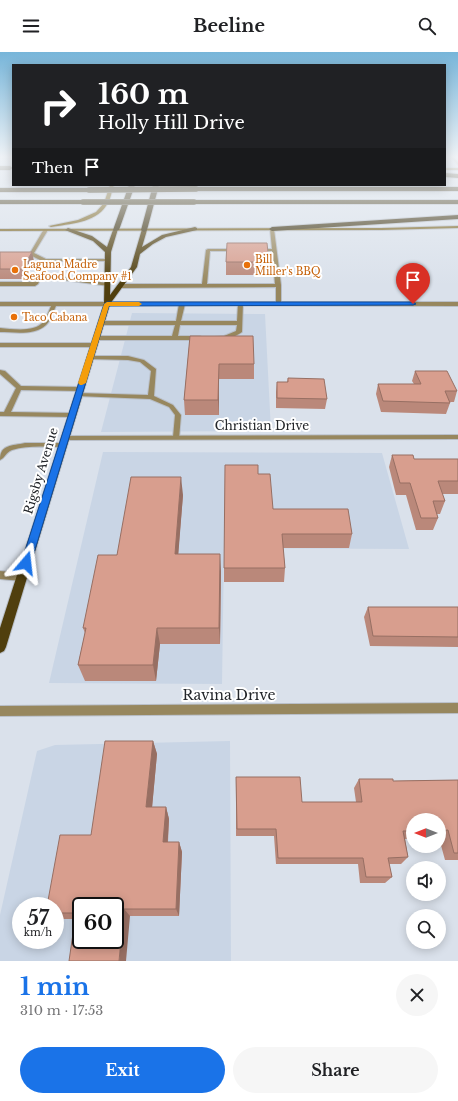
<!DOCTYPE html>
<html lang="en">
<head>
<meta charset="utf-8">
<style>
	:root { --surface:#fff; --page:#f6f6f6; --text:#202124; --muted:#757577; --accent:#1a73e8 }
	body { margin:0; font-family:"Libre Baskerville",serif; background:var(--page); color:var(--text); height:100vh; display:flex; flex-direction:column; font-size:15px; white-space:nowrap }
	* { box-sizing:border-box; margin:0 }
	p { font-size:13px; color:var(--muted) }
	.icon { flex:none; width:22px; height:22px; fill:none; stroke:currentColor; stroke-width:2; stroke-linecap:round; stroke-linejoin:round }
	.map { position:relative; height:909px; overflow:hidden }
	.side { display:flex; flex-direction:column; background:var(--surface); flex:1 }
	.side>* { flex:none }
	.hud { position:absolute; left:12px; top:12px; width:434px; height:122px; border-radius:0px; box-shadow:0 2px 10px #0003; background:#202124; color:#fff; overflow:hidden }
	.needle { width:26px; rotate:270deg }
	.fabs { position:absolute; left:406px; top:761px; display:grid; gap:8px }
	.fabs a { display:grid; place-items:center; width:40px; height:40px; border-radius:50%; background:var(--surface); box-shadow:0 2px 10px #0003; font-size:20px }
	.speed { position:absolute; left:12px; top:845px; display:flex; gap:8px; font-size:20px; font-weight:700; text-align:center }
	.speed>* { display:grid; place-content:center; width:52px; height:52px; border-radius:50%; background:var(--surface); box-shadow:0 2px 10px #0003; line-height:1 }
	.speed small { font-size:10px; font-weight:400 }
	.speed .limit { border:2px solid #111; border-radius:6px; background:#fff; color:#111 }
	.pin { position:absolute; display:grid; place-items:center; width:34px; height:34px; color:#fff; margin:-41px -17px; border-radius:50% 50% 50% 0; rotate:-45deg; box-shadow:0 0 4px #0007 }
	.pin .icon { rotate:45deg }
	.me { position:absolute; width:44px; margin:-22px; rotate:17deg; stroke-linejoin:round; filter:drop-shadow(0 0 3px #0008) }
	.turn { display:flex; align-items:center; gap:14px; height:84px; padding:0 20px; font-size:18px }
	.turn .icon { width:52px; height:52px; stroke-width:2.5 }
	.turn b { display:block; font-size:28px; line-height:34px }
	.then { display:flex; align-items:center; height:38px; padding:0 20px; background:#0003; gap:8px; font-size:15px }
	.round { display:grid; place-items:center; flex:none; width:42px; height:42px; border-radius:21px; background:var(--page) }
	.overview { display:flex; align-items:center; justify-content:space-between; height:68px; padding:0 20px }
	h1 { font-size:24px; font-weight:700; line-height:30px; color:var(--accent) }
	.primary-button { display:flex; gap:8px; margin-top:auto; padding:8px 20px }
	.primary-button a { flex:1; height:46px; border-radius:24px; background:var(--accent); color:#fff; font-size:16px; font-weight:700; line-height:46px; text-align:center }
	.primary-button a+a { background:var(--page); color:var(--text) }
	header { display:flex; justify-content:space-between; align-items:center; height:52px; padding:0 20px; background:var(--surface); font-size:18px; font-weight:700 }
	.map>svg:first-child { display:block }
	.built { fill:#c9d5e5; fill-rule:evenodd }
	.lines { fill:none; stroke-linecap:round; stroke-linejoin:round }
	.lane-casing { stroke:#b9bfc8; stroke-width:2 }
	.street-casing { stroke:#b9bfc8; stroke-width:2 }
	.secondary-casing { stroke:#b9bfc8; stroke-width:2 }
	.primary-casing { stroke:#b9bfc8; stroke-width:2 }
	.highway-casing { stroke:#b9bfc8; stroke-width:2 }
	.lane { fill:#97875e; fill-rule:evenodd }
	.street { fill:#97875e; fill-rule:evenodd }
	.secondary { fill:#735b13; fill-rule:evenodd }
	.primary { fill:#503f0e; fill-rule:evenodd }
	.highway { fill:#342804; fill-rule:evenodd }
	.highway-bridge-casing { stroke:#b9bfc8; stroke-width:6; stroke-linecap:butt }
	.highway-bridge { stroke:#342804; stroke-width:5.5 }
	.wall { fill:#ba887a }
	.shaded-wall { fill:#976f63 }
	.building { fill:#d89e8e; stroke:#976f63; fill-rule:evenodd }
	.route { fill:#1a73e8; stroke:#114b97 }
	.slow { fill:#f59e0b }
	.food-dot { fill:#e8710a; stroke:#fff; stroke-width:1.5 }
	.labels { text-anchor:middle; stroke-width:4; stroke-linejoin:round; paint-order:stroke }
	.far-food-label { font-size:10px; fill:#c56008; stroke:#fff; text-anchor:start }
	.street-label { font-size:12px; fill:#23262a; stroke:#fff }
	.near-street-label { font-size:14px; fill:#23262a; stroke:#fff }
</style>
</head>
<body>
<header><svg class="icon" aria-label="menu" viewBox="0 0 24 24"><path d="M4 6h16M4 12h16M4 18h16"/></svg>Beeline<svg class="icon" aria-label="search" viewBox="0 0 24 24"><circle cx="10" cy="10" r="6"/><path d="M15 15l6 6"/></svg></header>
<div class="map">
<svg width="458" height="909" viewBox="0 0 458 909">
	<rect width="100%" height="100%" fill="#dae1eb"/>
	<path class="built" d="M 132,261 L 265,262 L 271,379 L 101,380 Z
		M 103,400 L 382,401 L 409,497 L 224,496 L 222,632 L 49,631 Z
		M 230,689 L 231,909 L 0,909 L 0,863 L 37,699 L 55,693 ZM 21,854 L 55,854 L 55,888 L 21,888 ZM 81,854 L 115,854 L 115,888 L 81,888 Z"/>
	<g class="lines">
		<g class="lane-casing">
			<path id="lane" d="M 272,176 L 274,177 L 281,233 L 281,253 L 276,252 L 276,235 L 120,236 L 117,234 L 120,232 L 202,232 L 206,198 L 208,197 L 236,197 L 238,198 L 236,199 L 210,199 L 207,232 L 275,232 L 272,199 L 258,199 L 256,198 L 258,197 L 272,197 L 270,177 Z
				M 44,177 L 48,178 L 34,201 L 46,207 L 107,207 L 109,208 L 107,209 L 47,209 L 42,222 L 107,231 L 110,233 L 109,234 L 41,225 L 38,232 L 35,234 L 0,234 L 0,230 L 33,230 L 42,209 L 30,203 L 0,203 L 0,201 L 30,201 Z
				M 0,250 L 107,250 L 110,252 L 107,254 L 56,254 C 53,260 51,268 46,273 C 34,284 14,280 0,280 L 0,276 C 13,277 35,281 44,269 C 47,264 49,259 51,254 L 0,254 Z
				M 182,250 L 185,252 L 181,269 L 237,269 L 238,252 L 243,251 L 242,280 C 235,285 222,291 214,286 L 215,285 L 224,284 L 236,279 L 237,273 L 180,273 L 178,284 L 200,284 L 203,286 L 200,288 L 96,288 L 93,286 L 96,284 L 172,284 L 175,273 L 101,273 L 98,271 L 101,269 L 176,269 L 179,252 Z
				M 90,304 L 128,304 L 144,308 L 156,317 L 154,344 L 173,353 L 181,363 L 179,387 L 175,387 L 173,385 L 175,363 L 169,355 L 150,347 L 76,344 L 76,342 L 78,341 L 148,343 L 151,319 L 140,310 L 128,308 L 88,307 L 87,306 Z
				M 0,318 L 5,319 L 21,334 L 80,335 L 83,337 L 80,339 L 21,338 L 11,360 L 72,361 L 75,363 L 72,365 L 0,364 L 0,360 L 4,360 L 16,336 L 0,322 Z
				M 25,391 L 63,391 L 67,393 L 63,395 C 46,395 28,393 12,398 C 6,400 5,406 0,408 C 0,392 12,394 25,391 Z
				M 0,519 L 22,521 L 25,522 L 26,525 L 25,528 L 22,529 L 0,527 Z"/>
		</g>
		<g class="street-casing">
			<path id="street" d="M 454,105 L 458,110 L 458,113 L 451,105 Z
				M 107,250 L 458,250 L 458,254 L 105,253 L 104,252 Z
				M 0,291 L 94,291 L 97,293 L 94,295 L 0,295 Z
				M 458,383 L 458,387 L 65,388 L 61,386 L 65,384 Z
				M 458,651 L 458,661 L 0,664 L 0,654 Z"/>
		</g>
		<g class="secondary-casing">
			<path id="secondary" d="M 445,116 L 458,116 L 458,118 L 445,118 Z
				M 110,133 L 114,133 C 111,140 111,148 106,154 C 95,171 69,172 51,175 L 49,174 L 78,168 L 96,160 L 104,151 Z
				M 458,174 L 458,176 L 382,178 L 0,179 L 0,177 L 382,176 Z"/>
		</g>
		<g class="primary-casing">
			<path id="primary" d="M 195,175 L 197,176 L 197,178 L 166,185 L 153,192 L 140,202 L 137,215 L 110,252 L 6,595 L 4,599 L 0,601 L 0,576 L 104,252 L 105,200 L 93,189 L 65,178 L 68,176 L 92,184 L 107,195 L 113,178 L 118,177 L 111,200 L 110,243 L 131,215 L 142,177 L 147,178 L 142,195 L 162,183 Z"/>
		</g>
		<g class="highway-casing">
			<path id="highway" d="M 0,114 L 10,114 L 13,116 L 10,118 L 0,118 Z
				M 445,121 L 458,122 L 458,126 L 445,125 Z
				M 129,133 L 135,133 L 119,178 L 114,179 L 113,178 Z
				M 153,133 L 159,133 L 147,178 L 144,180 L 141,178 Z
				M 458,135 L 458,139 L 196,139 L 193,137 L 196,135 Z
				M 0,136 L 89,136 L 92,138 L 89,140 L 0,140 Z
				M 0,148 L 83,148 L 86,150 L 83,152 L 0,152 Z
				M 458,148 L 458,152 L 194,152 L 191,150 L 194,148 Z
				M 458,163 L 458,167 L 272,179 L 269,177 L 272,175 Z"/>
		</g>
		<use href="#lane" class="lane"/>
		<use href="#street" class="street"/>
		<use href="#secondary" class="secondary"/>
		<use href="#primary" class="primary"/>
		<use href="#highway" class="highway"/>
		<g class="highway-bridge-casing">
			<path id="highway-bridge" d="M 89,138 L 196,137
				M 83,150 L 194,150"/>
		</g>
		<use href="#highway-bridge" class="highway-bridge"/>
	</g>
	<path class="wall" d="M 0,200 L 34,209 L 25,227 L 0,227 Z
		M 226,210 L 269,210 L 268,223 L 226,223 Z
		M 190,284 L 254,312 L 254,327 L 219,327 L 219,363 L 185,363 L 184,348 Z
		M 415,319 L 457,339 L 454,350 L 449,350 L 450,351 L 446,362 L 381,360 L 376,342 L 378,332 L 414,332 L 412,329 Z
		M 288,326 L 327,347 L 325,357 L 276,356 L 276,340 L 277,330 L 287,330 Z
		M 392,403 L 414,407 L 458,407 L 458,442 L 442,442 L 445,449 L 440,462 L 437,462 L 438,466 L 433,478 L 416,478 L 406,443 L 396,443 L 389,415 Z
		M 258,422 L 273,457 L 352,482 L 349,496 L 283,496 L 285,516 L 284,530 L 224,530 L 224,516 Z
		M 183,443 L 178,502 L 221,519 L 220,592 L 160,592 L 156,629 L 85,629 L 78,613 L 85,581 L 83,576 L 117,503 Z
		M 368,555 L 458,555 L 458,595 L 370,594 L 364,565 Z
		M 153,689 L 157,702 L 152,755 L 166,755 L 169,767 L 168,790 L 179,790 L 182,800 L 179,864 L 130,864 L 75,867 L 56,867 L 55,866 L 55,854 L 91,783 Z
		M 236,725 L 302,750 L 356,750 L 354,736 L 359,727 L 393,729 L 458,728 L 458,808 L 445,808 L 439,786 L 439,768 L 413,768 L 413,786 L 405,787 L 408,805 L 401,812 L 389,812 L 392,825 L 385,831 L 360,831 L 358,812 L 276,812 L 274,784 L 236,784 Z"/>
	<path class="shaded-wall" d="M 32,200 L 34,209 L 25,227 L 22,217 Z
		M 219,312 L 219,363 L 218,348 Z
		M 181,425 L 183,443 L 177,519 L 175,502 Z
		M 220,502 L 221,519 L 220,592 L 219,576 Z
		M 157,576 L 160,592 L 156,629 L 153,613 Z
		M 153,689 L 157,702 L 151,767 L 146,755 Z
		M 166,755 L 169,767 L 167,800 L 163,790 Z
		M 179,790 L 182,800 L 179,864 L 176,857 Z
		M 124,857 L 130,864 L 126,909 L 119,909 Z"/>
	<path class="building" d="M 227,191 L 267,191 L 269,210 L 226,210 Z
		M 0,200 L 32,200 L 22,217 L 0,217 Z
		M 190,284 L 253,284 L 254,312 L 219,312 L 218,348 L 184,348 Z
		M 415,319 L 447,319 L 457,339 L 445,339 L 450,351 L 383,349 L 378,332 L 421,332 Z
		M 288,326 L 324,327 L 327,347 L 277,346 L 277,330 L 288,330 Z
		M 392,403 L 413,403 L 414,407 L 458,407 L 458,429 L 438,429 L 445,449 L 433,449 L 438,466 L 421,466 L 410,431 L 400,431 Z
		M 225,413 L 258,413 L 258,422 L 270,422 L 273,457 L 348,457 L 352,482 L 282,482 L 285,516 L 224,516 Z
		M 131,425 L 181,425 L 175,502 L 220,502 L 219,576 L 157,576 L 153,613 L 78,613 L 86,576 L 83,576 L 98,503 L 117,503 Z
		M 368,555 L 458,555 L 458,585 L 373,584 Z
		M 105,689 L 153,689 L 146,755 L 166,755 L 163,790 L 179,790 L 176,857 L 124,857 L 119,909 L 69,909 L 76,861 L 55,861 L 55,854 L 47,854 L 60,783 L 91,783 ZM 81,854 L 115,854 L 115,888 L 81,888 Z
		M 236,725 L 300,725 L 302,750 L 362,750 L 359,727 L 393,727 L 393,729 L 458,728 L 458,801 L 454,801 L 448,778 L 439,779 L 439,768 L 413,768 L 413,779 L 403,779 L 408,805 L 388,806 L 392,825 L 366,825 L 363,806 L 278,806 L 276,777 L 237,777 Z"/>
	<linearGradient id="sky" x2="0" y2="1"><stop stop-color="#77b5d9"/><stop offset="0.45" stop-color="#eef2f6"/><stop offset="1" stop-color="#eef2f6" stop-opacity="0"/></linearGradient>
	<rect width="458" height="233" fill="url(#sky)"/>
	<path class="route" d="M 107,250 L 413,250 L 416,252 L 413,253 L 109,254 L 31,511 L 30,514 L 23,514 L 21,511 L 104,252 Z"/>
	<path class="slow" d="M 107,250 L 139,250 L 142,252 L 139,254 L 109,254 L 86,331 L 82,333 L 80,333 L 78,331 L 104,252 Z"/>
	<g class="food-dot">
		<circle cx="247" cy="213" r="4"/>
		<circle cx="15" cy="218" r="4"/>
		<circle cx="14" cy="265" r="4"/>
	</g>
	<g class="labels">
		<g class="far-food-label">
			<text x="255" y="211">Bill<tspan x="255" dy="12">Miller's BBQ</tspan></text>
			<text x="23" y="216">Laguna Madre<tspan x="23" dy="12">Seafood Company #1</tspan></text>
			<text x="22" y="269">Taco Cabana</text>
		</g>
		<g class="street-label">
			<text x="262" y="378">Christian Drive</text>
			<text transform="translate(41 419) rotate(-73)" y="4">Rigsby Avenue</text>
		</g>
		<g class="near-street-label">
			<text x="229" y="648">Ravina Drive</text>
		</g>
	</g>
</svg>
<div class="fabs">
<a><svg class="needle" viewBox="-14 -14 28 28"><path d="M0-13l5 13h-10z" fill="#e53935"/><path d="M0 13l5-13h-10z" fill="#757577"/></svg></a>
<a><svg class="icon" aria-label="sound" viewBox="0 0 24 24"><path d="M4 9h4l5-4v14l-5-4H4zM17 9q2 3 0 6"/></svg></a>
<a><svg class="icon" aria-label="search" viewBox="0 0 24 24"><circle cx="10" cy="10" r="6"/><path d="M15 15l6 6"/></svg></a>
</div>
<div class="speed"><div>57<small>km/h</small></div><div class="limit">60</div></div>
<div class="pin" style="left:413px;top:252px;background:#d93025"><svg class="icon" aria-label="arrive" viewBox="0 0 24 24"><path d="M6 21V4h12l-3 4 3 4H6"/></svg></div>
<svg class="me" style="left:26px;top:511px" viewBox="-20 -20 40 40"><path d="M0-17L14 15 0 8-14 15z" fill="#1a73e8" stroke="#fff" stroke-width="4"/></svg>
<div class="hud">
<div class="turn"><svg class="icon" aria-label="right" viewBox="0 0 24 24"><path d="M7 20v-9h11M14 6l5 5-5 5"/></svg><div><b>160 m</b>Holly Hill Drive</div></div>
<div class="then">Then<svg class="icon" aria-label="arrive" viewBox="0 0 24 24"><path d="M6 21V4h12l-3 4 3 4H6"/></svg></div>
</div>
</div>
<section class="side">
<div class="overview"><div><h1>1 min</h1><p>310 m · 17:53</p></div><a class="round"><svg class="icon" aria-label="close" viewBox="0 0 24 24"><path d="M6 6l12 12M18 6L6 18"/></svg></a></div>
<div class="primary-button"><a>Exit</a><a>Share</a></div>
</section>
</body>
</html>
